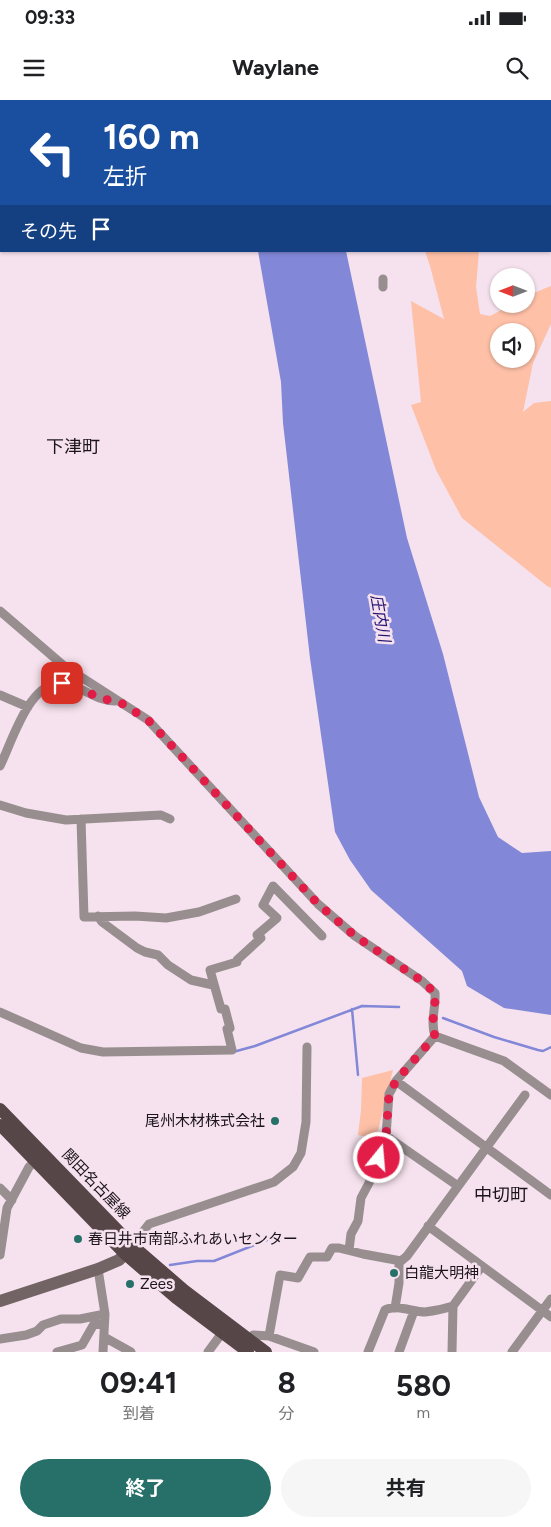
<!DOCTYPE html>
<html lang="ja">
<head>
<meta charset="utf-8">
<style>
	:root { --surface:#fff; --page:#f6f6f6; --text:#202124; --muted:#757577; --accent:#27706a }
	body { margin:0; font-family:Figtree,"Noto Sans JP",sans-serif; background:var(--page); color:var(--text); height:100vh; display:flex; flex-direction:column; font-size:19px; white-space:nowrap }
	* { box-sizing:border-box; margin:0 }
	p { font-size:16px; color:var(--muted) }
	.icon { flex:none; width:28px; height:28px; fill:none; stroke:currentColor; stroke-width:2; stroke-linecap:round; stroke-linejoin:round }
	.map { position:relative; height:1252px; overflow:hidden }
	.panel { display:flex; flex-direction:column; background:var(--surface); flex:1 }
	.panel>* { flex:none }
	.hud { position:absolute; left:0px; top:0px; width:551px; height:152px; box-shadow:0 1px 4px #0004; background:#1a4fa0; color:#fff; overflow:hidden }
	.needle { width:32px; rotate:270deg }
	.fabs { position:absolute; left:490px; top:168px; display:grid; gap:10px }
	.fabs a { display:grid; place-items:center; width:45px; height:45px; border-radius:50%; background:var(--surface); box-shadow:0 1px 4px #0004; font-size:25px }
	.pin { position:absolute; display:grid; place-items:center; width:42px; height:42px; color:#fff; margin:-21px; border-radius:10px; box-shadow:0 2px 8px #0006 }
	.me { position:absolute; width:55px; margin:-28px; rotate:17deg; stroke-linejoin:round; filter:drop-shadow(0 0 4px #0008) }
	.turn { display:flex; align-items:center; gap:18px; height:105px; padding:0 20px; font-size:22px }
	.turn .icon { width:65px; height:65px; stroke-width:2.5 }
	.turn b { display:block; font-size:35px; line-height:42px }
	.then { display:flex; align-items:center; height:48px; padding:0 20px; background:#0003; gap:10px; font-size:19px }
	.eta { display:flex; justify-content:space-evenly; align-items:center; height:85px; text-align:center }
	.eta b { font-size:30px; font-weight:700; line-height:35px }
	.primary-button { display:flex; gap:10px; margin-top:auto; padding:10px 20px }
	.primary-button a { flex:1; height:58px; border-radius:30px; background:var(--accent); color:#fff; font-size:20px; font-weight:700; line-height:58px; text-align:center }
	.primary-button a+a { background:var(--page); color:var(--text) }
	.status { display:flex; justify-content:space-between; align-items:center; height:35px; padding:0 25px; background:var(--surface); direction:ltr }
	.status svg { height:14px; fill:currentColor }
	header { display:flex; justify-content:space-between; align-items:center; height:65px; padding:0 20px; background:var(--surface); font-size:22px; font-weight:700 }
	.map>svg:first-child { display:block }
	.green { fill:#fec0a7; fill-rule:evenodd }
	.water { fill:#8288d7 }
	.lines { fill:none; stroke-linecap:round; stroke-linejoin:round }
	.stream { stroke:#8288d7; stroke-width:2.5 }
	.street { stroke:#988e8f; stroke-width:9 }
	.secondary { stroke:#726365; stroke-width:12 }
	.primary { stroke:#564647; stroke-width:12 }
	.route { stroke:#e11d48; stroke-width:9; stroke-dasharray:0 16.2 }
	.poi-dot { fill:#27706a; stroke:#f6e2ee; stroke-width:2 }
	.labels { text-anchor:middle; stroke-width:5; stroke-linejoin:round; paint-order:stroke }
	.poi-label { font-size:15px; fill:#1b1418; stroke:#f6e2ee; text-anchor:start }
	.street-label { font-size:15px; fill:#1b1418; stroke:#f6e2ee }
	.water-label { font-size:16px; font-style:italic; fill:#241572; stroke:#f6e2ee }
	.quarter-label { font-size:18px; fill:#1b1418; stroke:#f6e2ee }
</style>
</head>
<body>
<div class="status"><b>09:33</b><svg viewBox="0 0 49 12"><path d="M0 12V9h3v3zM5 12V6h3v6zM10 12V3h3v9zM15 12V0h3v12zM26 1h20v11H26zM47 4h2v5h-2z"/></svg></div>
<header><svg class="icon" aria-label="menu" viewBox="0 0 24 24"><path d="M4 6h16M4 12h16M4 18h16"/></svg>Waylane<svg class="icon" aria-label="search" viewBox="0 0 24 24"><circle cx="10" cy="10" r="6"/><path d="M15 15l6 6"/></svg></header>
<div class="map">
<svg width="551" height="1252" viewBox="0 0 551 1252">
	<rect width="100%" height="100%" fill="#f6e2ee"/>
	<path class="green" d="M 425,151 L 479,151 L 476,187 L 480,214 L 490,216 L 513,204 L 526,204 L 526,196 L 551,186 L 551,224 L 533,263 L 523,312 L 534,303 L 551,301 L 551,488 L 547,486 L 462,418 L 436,370 L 411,305 L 421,302 L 411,201 L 444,219 L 430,166 ZM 526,231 L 526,259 L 499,259 L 499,231 Z
		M 393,970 L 377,1035 L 373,1038 L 358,1035 L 361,1010 L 362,978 Z"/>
	<path class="water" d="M 258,151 L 346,151 L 407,438 L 443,554 L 479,697 L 498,737 L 522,753 L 551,751 L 551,915 L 504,908 L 467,886 L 462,871 L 371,790 L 350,760 L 335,732 L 310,558 L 283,323 L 281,282 Z"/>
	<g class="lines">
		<path class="stream" d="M 352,909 L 358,975
			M 443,918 L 494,937 L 538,950 L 543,951 L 551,947
			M 233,952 L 255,946 L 362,906 L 399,907
			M 170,1165 L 197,1161 L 214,1161 L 267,1140"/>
		<path class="street" d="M 534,1 L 536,0
			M 550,79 L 551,80
			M 383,187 L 383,179
			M 0,511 L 64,566 L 148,620 L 318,804 L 355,836 L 422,881 L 435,893 C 436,908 430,922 435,936 L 504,961 L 551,995
			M 0,595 L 28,607
			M 0,666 C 13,640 31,574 68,584 C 85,589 98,601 115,601
			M 0,705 L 26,713 L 66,720 L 161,715 L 170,719
			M 81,719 L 84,817 L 135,816 L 166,818 L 199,812 L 236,799
			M 98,816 L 102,822 L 137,848 L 145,852 L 158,855 L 168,865 L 191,880 L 213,885
			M 0,912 L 81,948 L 103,952 L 232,950 L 227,929 L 230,928 L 225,909 L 221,909 L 210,870 L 237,862 L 237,860 L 261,838 L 257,835 L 277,818 L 263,805 L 273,786 L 322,836
			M 396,981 L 551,1095
			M 386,1036 L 458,1086
			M 0,1088 L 12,1100
			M 428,1126 L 551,1217
			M 130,1148 L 149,1124 L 274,1082 L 293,1067 L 301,1053 L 306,1022 L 307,947
			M 349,1150 L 351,1134 L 358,1121 L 361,1098 L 369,1083 L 386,1036 L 389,994 L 396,981 L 435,936
			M 0,1155 L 7,1108 L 29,1067 L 35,1061
			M 98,1169 L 105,1214 L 103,1252
			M 395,1208 L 399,1183 L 399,1161
			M 269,1236 L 280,1175 L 298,1178 L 310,1157 L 327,1157 L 332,1148 L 339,1148 L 363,1154 L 401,1161 L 407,1156 L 525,995
			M 104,1237 L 131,1252
			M 0,1239 L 26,1235 L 37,1231 L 43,1225 L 61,1219 L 80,1219 L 105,1214
			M 250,1239 L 253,1235 L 269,1236 L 314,1252
			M 57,1252 L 82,1245 L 94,1224 L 104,1225
			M 208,1252 L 222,1233
			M 368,1252 L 385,1210 C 396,1204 413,1212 425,1212 C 434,1211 444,1209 453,1206 L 482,1166
			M 399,1252 L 414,1211
			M 452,1252 L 453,1206
			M 512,1252 L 551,1199"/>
		<path class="secondary" d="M 0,1201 L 98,1169 L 119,1160 L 125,1154"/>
		<path class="primary" d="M 0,1009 L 132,1145 L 184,1190 L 266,1252
			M 0,1025 L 125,1154 L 176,1198 L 248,1252"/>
	</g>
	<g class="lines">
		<path class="route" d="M 62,583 L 70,584 L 102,599 L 118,601 L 148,620 L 318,804 L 355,836 L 422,881 L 435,893 C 436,908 430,922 435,936 L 396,981 L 389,994 L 386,1036 L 379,1058"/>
	</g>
	<g class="poi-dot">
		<circle cx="275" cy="1021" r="5"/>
		<circle cx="78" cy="1139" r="5"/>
		<circle cx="394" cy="1173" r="5"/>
		<circle cx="130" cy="1184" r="5"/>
	</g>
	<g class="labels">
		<g class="poi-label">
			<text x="265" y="1026" text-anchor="end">尾州木材株式会社</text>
			<text x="88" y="1144">春日井市南部ふれあいセンター</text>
			<text x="404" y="1178">白龍大明神</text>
			<text x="140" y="1189">Zees</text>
		</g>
		<g class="street-label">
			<text transform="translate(96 1084) rotate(46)" y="5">関田名古屋線</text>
		</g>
		<g class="water-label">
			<text transform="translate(381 518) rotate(80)" y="6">庄内川</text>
		</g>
		<g class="quarter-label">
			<text x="73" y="353">下津町</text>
			<text x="501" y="1101">中切町</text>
		</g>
	</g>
</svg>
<div class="fabs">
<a><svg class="needle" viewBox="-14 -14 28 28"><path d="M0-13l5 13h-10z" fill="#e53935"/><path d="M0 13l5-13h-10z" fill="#757577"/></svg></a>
<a><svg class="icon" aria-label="sound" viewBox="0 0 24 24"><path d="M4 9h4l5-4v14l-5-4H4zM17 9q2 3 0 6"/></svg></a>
</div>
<div class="pin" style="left:62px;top:583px;background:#d93025"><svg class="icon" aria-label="arrive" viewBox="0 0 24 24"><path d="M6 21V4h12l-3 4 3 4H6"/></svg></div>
<svg class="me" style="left:379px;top:1058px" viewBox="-20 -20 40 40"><circle r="17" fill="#e11d48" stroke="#fff" stroke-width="3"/><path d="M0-11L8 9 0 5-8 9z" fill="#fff"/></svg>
<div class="hud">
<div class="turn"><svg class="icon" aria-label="left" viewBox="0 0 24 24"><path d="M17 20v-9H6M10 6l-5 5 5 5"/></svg><div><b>160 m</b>左折</div></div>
<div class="then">その先<svg class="icon" aria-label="arrive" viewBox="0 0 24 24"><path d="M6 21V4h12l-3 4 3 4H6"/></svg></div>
</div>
</div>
<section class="panel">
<div class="eta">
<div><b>09:41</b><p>到着</p></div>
<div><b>8</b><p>分</p></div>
<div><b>580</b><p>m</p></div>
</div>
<div class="primary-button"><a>終了</a><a>共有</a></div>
</section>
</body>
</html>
